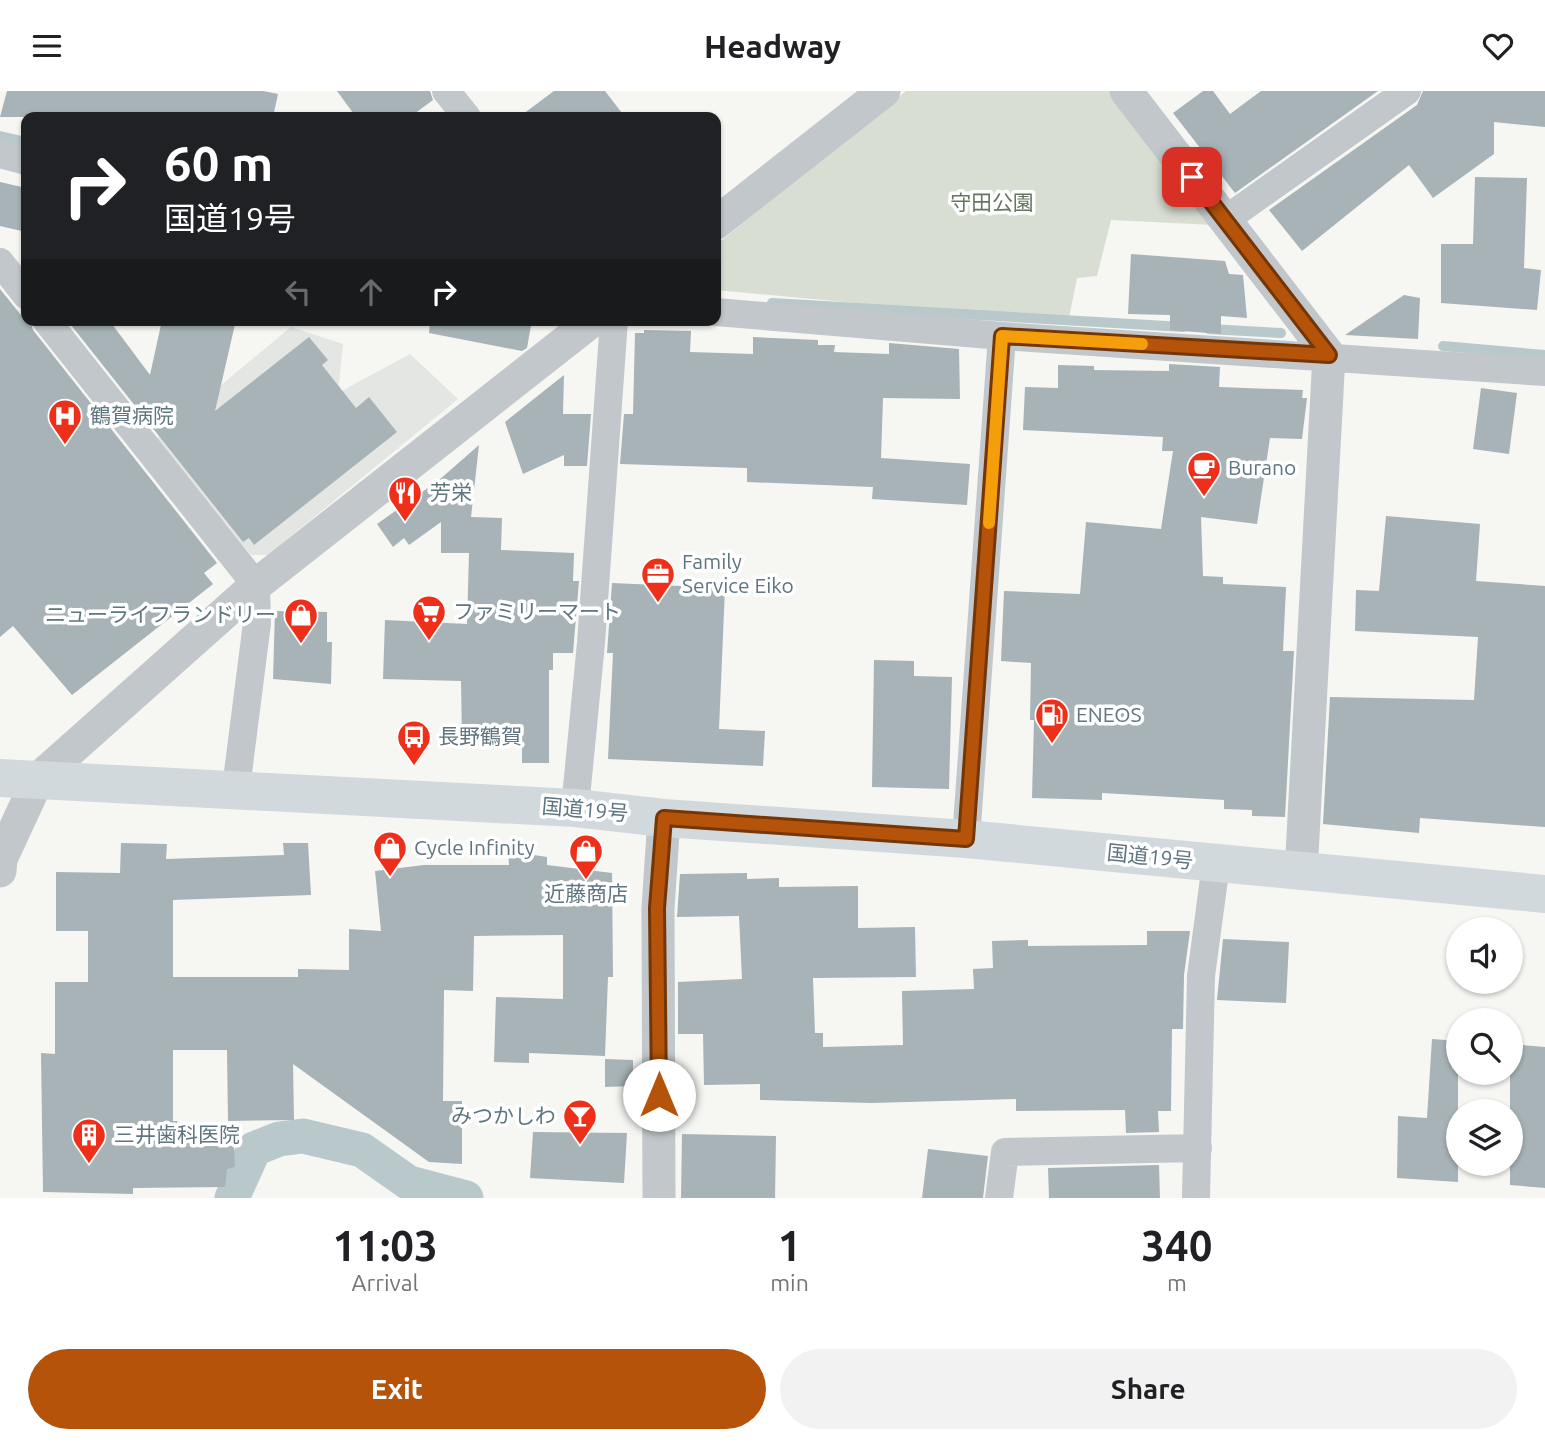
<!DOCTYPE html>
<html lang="en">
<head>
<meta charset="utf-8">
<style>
	:root { --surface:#fff; --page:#f2f2f2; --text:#202124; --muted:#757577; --accent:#b45309 }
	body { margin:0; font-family:Ubuntu,"Noto Sans JP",sans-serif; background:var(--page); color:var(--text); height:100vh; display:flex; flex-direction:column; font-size:26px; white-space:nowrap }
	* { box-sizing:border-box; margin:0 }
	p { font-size:23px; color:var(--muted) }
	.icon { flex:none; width:38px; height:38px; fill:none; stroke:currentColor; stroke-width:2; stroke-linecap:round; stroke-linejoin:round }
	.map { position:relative; height:1107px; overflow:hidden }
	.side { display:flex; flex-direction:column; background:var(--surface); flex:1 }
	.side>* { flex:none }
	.hud { position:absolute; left:21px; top:21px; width:700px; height:214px; border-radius:14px; box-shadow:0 2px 5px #0004; background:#202124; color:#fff; overflow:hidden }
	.tools { position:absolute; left:1446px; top:826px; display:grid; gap:14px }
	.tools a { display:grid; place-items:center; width:77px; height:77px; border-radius:50%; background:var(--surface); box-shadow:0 2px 5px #0004; font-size:35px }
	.pin { position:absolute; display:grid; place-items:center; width:60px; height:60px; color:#fff; margin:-30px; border-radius:14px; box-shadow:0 4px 10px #0006 }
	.me { position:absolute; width:77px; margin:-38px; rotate:0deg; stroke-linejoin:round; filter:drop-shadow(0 0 5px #0008) }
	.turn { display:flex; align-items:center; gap:24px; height:147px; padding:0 28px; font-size:32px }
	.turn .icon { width:91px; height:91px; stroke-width:2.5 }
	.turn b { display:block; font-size:49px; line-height:60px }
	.lanes { display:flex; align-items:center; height:66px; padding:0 28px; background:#0003; justify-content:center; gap:35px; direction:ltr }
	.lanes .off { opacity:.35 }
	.eta { display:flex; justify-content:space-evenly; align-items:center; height:119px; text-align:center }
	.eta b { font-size:42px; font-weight:600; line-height:49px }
	.action { display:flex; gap:14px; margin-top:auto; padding:14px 28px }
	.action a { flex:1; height:80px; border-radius:42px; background:var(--accent); color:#fff; font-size:28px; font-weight:600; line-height:80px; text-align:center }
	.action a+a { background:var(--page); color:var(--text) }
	header { display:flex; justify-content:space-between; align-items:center; height:91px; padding:0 28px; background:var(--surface); font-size:32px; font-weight:600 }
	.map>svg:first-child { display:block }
	.built { fill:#e4e6e4 }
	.green { fill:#d9ded3 }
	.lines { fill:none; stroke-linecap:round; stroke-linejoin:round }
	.stream { stroke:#b9c8ca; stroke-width:10 }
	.canal { stroke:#b9c8ca; stroke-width:35 }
	.building { fill:#a7b3b7 }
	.minor { stroke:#c1c7ca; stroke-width:28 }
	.tertiary { stroke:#c1c7ca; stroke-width:33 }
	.trunk { stroke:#d2d9dc; stroke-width:38 }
	.route-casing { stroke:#753606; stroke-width:18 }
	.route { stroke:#b45309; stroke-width:12 }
	.slow { stroke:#f59e0b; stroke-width:12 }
	.labels { text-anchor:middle; stroke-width:7; stroke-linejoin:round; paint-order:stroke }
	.park-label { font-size:21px; fill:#66775f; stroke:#fff }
	.poi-label { font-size:21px; fill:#5f7680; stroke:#fff; text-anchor:start }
	.street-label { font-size:21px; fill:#5f7680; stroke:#fff }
</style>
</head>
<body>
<header><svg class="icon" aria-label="menu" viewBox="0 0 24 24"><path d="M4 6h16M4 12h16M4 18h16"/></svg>Headway<svg class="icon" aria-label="heart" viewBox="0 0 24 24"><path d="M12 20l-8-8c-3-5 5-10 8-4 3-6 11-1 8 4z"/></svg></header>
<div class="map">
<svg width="1545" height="1107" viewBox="0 0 1545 1107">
	<rect width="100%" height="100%" fill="#f6f6f3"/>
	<path class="built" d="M 291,236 L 343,253 L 338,302 L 410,263 L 458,308 L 268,464 L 251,464 L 155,349 Z"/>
	<path class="green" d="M 906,0 L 1109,0 L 1214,134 L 1111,129 L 1097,185 L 1077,187 L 1068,232 L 716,199 L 716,154 Z"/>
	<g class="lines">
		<path class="stream" d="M 0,45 L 26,51
			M 772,212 L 1183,236
			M 1209,238 L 1281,242
			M 1443,255 L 1545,264"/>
		<path class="canal" d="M 232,1107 L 254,1058 L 279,1048 L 303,1045 L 362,1059 L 409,1092 L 466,1107"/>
	</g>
	<path class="building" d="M 7,0 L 263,0 L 278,3 L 273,26 L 0,26 Z
		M 337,0 L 430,0 L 433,9 L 410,26 L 356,26 Z
		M 554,0 L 605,0 L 625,26 L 519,26 Z
		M 1203,0 L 1213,0 L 1230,23 L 1261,0 L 1378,0 L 1235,102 L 1173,22 Z
		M 1423,0 L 1545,0 L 1545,36 L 1494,31 L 1494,63 L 1433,107 L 1409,74 L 1302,160 L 1269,119 L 1417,14 Z
		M 1475,86 L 1527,87 L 1524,177 L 1541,179 L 1537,219 L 1441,212 L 1441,153 L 1473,153 Z
		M 0,91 L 26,97 L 26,141 L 0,135 Z
		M 1131,163 L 1225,170 L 1229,183 L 1243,184 L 1247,227 L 1221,225 L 1221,243 L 1170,239 L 1170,224 L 1128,223 Z
		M 0,198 L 25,229 L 30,229 L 33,239 L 217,472 L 204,482 L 213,493 L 72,604 L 13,535 L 0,546 Z
		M 1404,204 L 1420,207 L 1418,248 L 1345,244 Z
		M 67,229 L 109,229 L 150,284 L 162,229 L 236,229 L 215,320 L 309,246 L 328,269 L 322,274 L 356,317 L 369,306 L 397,341 L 254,454 L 249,447 L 243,451 Z
		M 430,229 L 532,229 L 527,257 L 522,260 L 429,242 Z
		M 644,239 L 691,240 L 690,261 L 753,263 L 753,246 L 818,249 L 818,254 L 835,254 L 834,261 L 889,263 L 889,252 L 959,258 L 960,308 L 883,307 L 881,367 L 970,373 L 967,414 L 872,408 L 873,396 L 747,391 L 747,377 L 620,373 L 624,323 L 633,323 L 635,242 L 644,242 Z
		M 1169,273 L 1220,276 L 1219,296 L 1303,299 L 1302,307 L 1307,307 L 1302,348 L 1270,347 L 1257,433 L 1201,426 L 1203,485 L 1223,486 L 1223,493 L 1286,496 L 1283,560 L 1294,560 L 1285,726 L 1252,725 L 1252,719 L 1224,718 L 1224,709 L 1102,702 L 1102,709 L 1032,707 L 1034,629 L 1030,629 L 1031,572 L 1001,570 L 1004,500 L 1080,503 L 1086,431 L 1161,438 L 1173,360 L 1162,360 L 1163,346 L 1023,339 L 1025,296 L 1058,297 L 1058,274 L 1094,275 L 1094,279 L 1169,280 Z
		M 564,284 L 563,323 L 591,323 L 587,375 L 564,375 L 564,364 L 523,383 L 505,331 Z
		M 1481,297 L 1517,302 L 1509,363 L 1473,358 Z
		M 479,354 L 471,426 L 502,427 L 501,459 L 574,462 L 573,490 L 579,490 L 573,562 L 553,562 L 553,579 L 549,579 L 549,672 L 522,672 L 522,649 L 462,651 L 461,590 L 383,588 L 385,529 L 467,533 L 469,462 L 441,462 L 441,431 L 409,454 L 404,447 L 393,456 L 377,433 L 439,389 Z
		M 1386,425 L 1480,433 L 1476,490 L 1545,495 L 1545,736 L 1420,727 L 1419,742 L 1323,733 L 1330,606 L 1474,609 L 1478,546 L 1355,540 L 1356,499 L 1379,500 Z
		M 612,492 L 725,497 L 719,638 L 765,640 L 763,675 L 608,668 L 613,562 L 607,562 Z
		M 275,520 L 327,521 L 327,551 L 332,551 L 331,593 L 273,588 Z
		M 874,569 L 914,570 L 914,585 L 952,586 L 949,698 L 872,696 Z
		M 121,752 L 167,753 L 166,768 L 284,764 L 283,752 L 308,752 L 311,804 L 173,809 L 173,886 L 298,886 L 298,878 L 349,879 L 349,838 L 381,840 L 375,780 L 424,774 L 509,774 L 508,760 L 547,766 L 547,774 L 612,782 L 613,886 L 608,886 L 605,965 L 529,962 L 529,972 L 494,971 L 496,906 L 563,908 L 563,844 L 474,845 L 473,900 L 444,899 L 443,1010 L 462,1010 L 462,1073 L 429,1071 L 293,973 L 294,1029 L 228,1030 L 227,959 L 173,959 L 173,1030 L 177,1030 L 179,1038 L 233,1038 L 235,1076 L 227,1078 L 225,1096 L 133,1097 L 133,1103 L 43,1101 L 41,962 L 55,963 L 55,891 L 88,891 L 88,840 L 56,840 L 56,781 L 120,782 Z
		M 747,782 L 747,788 L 779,787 L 779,796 L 858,795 L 858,837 L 915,836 L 916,886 L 813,887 L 815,942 L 823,942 L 823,956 L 903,954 L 902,900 L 974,898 L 973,878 L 993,877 L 992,850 L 1028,849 L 1028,855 L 1147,854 L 1147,840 L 1190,840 L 1184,884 L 1183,938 L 1172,938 L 1171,1020 L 1158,1020 L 1159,1041 L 1126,1042 L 1125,1019 L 1016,1020 L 1016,1008 L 871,1012 L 760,1009 L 760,993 L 704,994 L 703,943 L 678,943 L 678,891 L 742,888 L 739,825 L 677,826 L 680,783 Z
		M 1223,848 L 1289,851 L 1286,912 L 1217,909 Z
		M 1432,948 L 1458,950 L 1458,1091 L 1397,1087 L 1398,1025 L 1427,1027 Z
		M 1510,953 L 1545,956 L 1545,1097 L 1510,1094 Z
		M 605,968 L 633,969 L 633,995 L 605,996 Z
		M 533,1041 L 627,1042 L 624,1092 L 530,1087 Z
		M 682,1043 L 776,1045 L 775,1107 L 681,1107 Z
		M 928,1058 L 988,1065 L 983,1107 L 922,1107 Z
		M 1159,1074 L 1160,1107 L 1049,1107 L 1048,1077 Z"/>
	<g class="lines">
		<path class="minor" d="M 446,0 L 467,26
			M 0,63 L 26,70
			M 1225,129 L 1407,0
			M 0,171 L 26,204
			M 716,221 L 1002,245 L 1545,281
			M 46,229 L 256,494 L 257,532 L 236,697
			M 575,717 L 591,552 L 614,229
			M 966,748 L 1002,245
			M 999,1107 L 1005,1061 L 1198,1057
			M 1196,1107 L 1201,885 L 1216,773"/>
		<path class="tertiary" d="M 1126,0 L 1329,264 L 1301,782
			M 716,132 L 884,0
			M 0,780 L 1,768 L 38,688 L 256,494 L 593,229
			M 659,1107 L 658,817 L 664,727"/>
		<path class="trunk" d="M 0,687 L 575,717 L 664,727 L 966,748 L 1545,803"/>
	</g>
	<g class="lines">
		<g class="route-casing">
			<path id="route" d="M 659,1004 L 657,817 L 664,727 L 966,748 L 1002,245 L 1329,264 L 1192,86"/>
		</g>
		<use href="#route" class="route"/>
		<path class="slow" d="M 989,432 L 1002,245 L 1142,253"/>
	</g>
	<defs>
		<g id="hospital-pin" transform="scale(1.75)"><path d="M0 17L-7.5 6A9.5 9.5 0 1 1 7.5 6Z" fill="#ee301b" stroke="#fff"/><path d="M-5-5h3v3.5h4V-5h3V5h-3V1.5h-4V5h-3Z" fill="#fff"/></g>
		<g id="cafe-pin" transform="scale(1.75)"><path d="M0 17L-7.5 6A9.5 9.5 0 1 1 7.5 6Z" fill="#ee301b" stroke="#fff"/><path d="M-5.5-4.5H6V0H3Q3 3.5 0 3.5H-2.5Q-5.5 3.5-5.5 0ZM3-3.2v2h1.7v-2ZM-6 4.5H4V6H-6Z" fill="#fff"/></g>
		<g id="restaurant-pin" transform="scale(1.75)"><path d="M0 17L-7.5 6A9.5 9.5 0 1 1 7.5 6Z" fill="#ee301b" stroke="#fff"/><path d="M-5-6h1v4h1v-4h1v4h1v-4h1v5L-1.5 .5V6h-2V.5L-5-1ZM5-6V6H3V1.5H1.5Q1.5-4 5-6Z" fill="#fff"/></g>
		<g id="office-pin" transform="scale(1.75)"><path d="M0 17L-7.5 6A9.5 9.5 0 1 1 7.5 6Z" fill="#ee301b" stroke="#fff"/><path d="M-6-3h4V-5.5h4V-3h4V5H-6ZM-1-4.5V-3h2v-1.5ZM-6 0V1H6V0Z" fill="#fff"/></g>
		<g id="supermarket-pin" transform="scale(1.75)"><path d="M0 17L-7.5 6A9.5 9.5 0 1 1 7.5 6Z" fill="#ee301b" stroke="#fff"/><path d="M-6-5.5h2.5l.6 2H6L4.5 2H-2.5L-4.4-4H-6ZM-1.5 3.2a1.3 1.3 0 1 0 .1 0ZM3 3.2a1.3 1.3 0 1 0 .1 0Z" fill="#fff"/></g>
		<g id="shop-pin" transform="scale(1.75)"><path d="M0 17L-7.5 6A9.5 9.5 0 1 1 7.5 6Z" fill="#ee301b" stroke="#fff"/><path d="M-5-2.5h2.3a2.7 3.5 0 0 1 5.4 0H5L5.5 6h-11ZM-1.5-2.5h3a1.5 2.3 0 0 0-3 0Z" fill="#fff"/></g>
		<g id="fuel-pin" transform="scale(1.75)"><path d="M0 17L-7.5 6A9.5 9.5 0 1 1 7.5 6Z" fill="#ee301b" stroke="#fff"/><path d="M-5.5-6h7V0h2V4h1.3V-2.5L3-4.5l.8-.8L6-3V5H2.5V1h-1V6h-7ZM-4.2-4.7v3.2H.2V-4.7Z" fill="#fff"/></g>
		<g id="bus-pin" transform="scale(1.75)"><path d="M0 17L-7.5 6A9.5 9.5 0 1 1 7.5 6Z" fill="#ee301b" stroke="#fff"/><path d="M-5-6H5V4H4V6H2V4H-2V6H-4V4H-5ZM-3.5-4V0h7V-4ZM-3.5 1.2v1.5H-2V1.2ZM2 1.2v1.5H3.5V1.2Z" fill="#fff"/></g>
		<g id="bar-pin" transform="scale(1.75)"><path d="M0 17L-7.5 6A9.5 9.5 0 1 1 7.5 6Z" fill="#ee301b" stroke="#fff"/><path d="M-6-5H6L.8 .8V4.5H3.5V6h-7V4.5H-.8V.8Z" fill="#fff"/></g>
		<g id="building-pin" transform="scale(1.75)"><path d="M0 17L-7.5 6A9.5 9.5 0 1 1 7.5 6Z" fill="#ee301b" stroke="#fff"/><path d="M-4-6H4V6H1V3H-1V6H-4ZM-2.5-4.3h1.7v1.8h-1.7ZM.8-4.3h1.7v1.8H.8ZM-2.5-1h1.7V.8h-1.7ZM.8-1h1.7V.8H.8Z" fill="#fff"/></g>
	</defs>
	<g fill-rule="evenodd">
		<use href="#hospital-pin" x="65" y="325"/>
		<use href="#cafe-pin" x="1204" y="377"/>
		<use href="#restaurant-pin" x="405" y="402"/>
		<use href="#office-pin" x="658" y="483"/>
		<use href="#supermarket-pin" x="429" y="521"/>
		<use href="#shop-pin" x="301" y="524"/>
		<use href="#fuel-pin" x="1052" y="624"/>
		<use href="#bus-pin" x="414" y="646"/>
		<use href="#shop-pin" x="390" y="757"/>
		<use href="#shop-pin" x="586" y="760"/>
		<use href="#bar-pin" x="580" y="1025"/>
		<use href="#building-pin" x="89" y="1044"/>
	</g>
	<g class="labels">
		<g class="park-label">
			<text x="992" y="119">守田公園</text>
		</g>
		<g class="poi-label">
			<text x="90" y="332">鶴賀病院</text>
			<text x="1228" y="384">Burano</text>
			<text x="430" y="409">芳栄</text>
			<text x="682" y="478">Family<tspan x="682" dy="24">Service Eiko</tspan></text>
			<text x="453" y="528">ファミリーマート</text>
			<text x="276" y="531" text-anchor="end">ニューライフランドリー</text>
			<text x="1076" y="631">ENEOS</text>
			<text x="438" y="653">長野鶴賀</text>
			<text x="414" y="764">Cycle Infinity</text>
			<text x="586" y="810" text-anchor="middle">近藤商店</text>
			<text x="556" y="1032" text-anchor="end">みつかしわ</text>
			<text x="114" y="1051">三井歯科医院</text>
		</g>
		<g class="street-label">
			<text transform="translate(585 719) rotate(5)" y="7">国道19号</text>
			<text transform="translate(1150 766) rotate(6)" y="7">国道19号</text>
		</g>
	</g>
</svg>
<div class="tools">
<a><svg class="icon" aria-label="sound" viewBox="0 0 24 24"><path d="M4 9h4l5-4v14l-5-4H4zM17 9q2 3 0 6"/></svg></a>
<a><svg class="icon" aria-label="search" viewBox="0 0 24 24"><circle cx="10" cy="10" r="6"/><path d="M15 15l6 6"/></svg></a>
<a><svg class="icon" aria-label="layers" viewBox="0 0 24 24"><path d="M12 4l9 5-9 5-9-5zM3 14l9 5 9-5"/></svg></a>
</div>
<div class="pin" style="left:1192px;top:86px;background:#d93025"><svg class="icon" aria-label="arrive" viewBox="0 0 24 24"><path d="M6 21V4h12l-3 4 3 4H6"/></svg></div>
<svg class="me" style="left:659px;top:1004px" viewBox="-20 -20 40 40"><circle r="19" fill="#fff"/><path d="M0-13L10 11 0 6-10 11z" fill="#b45309"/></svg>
<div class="hud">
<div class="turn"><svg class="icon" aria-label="right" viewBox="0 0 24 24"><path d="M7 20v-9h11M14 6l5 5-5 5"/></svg><div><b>60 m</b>国道19号</div></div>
<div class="lanes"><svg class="icon off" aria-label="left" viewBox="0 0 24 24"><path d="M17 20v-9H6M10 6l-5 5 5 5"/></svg><svg class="icon off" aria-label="ahead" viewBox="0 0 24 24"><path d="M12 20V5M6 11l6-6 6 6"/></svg><svg class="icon" aria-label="right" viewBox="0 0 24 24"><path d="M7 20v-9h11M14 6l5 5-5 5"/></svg></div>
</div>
</div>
<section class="side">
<div class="eta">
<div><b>11:03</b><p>Arrival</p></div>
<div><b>1</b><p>min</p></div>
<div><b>340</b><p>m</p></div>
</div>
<div class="action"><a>Exit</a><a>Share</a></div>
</section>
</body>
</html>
